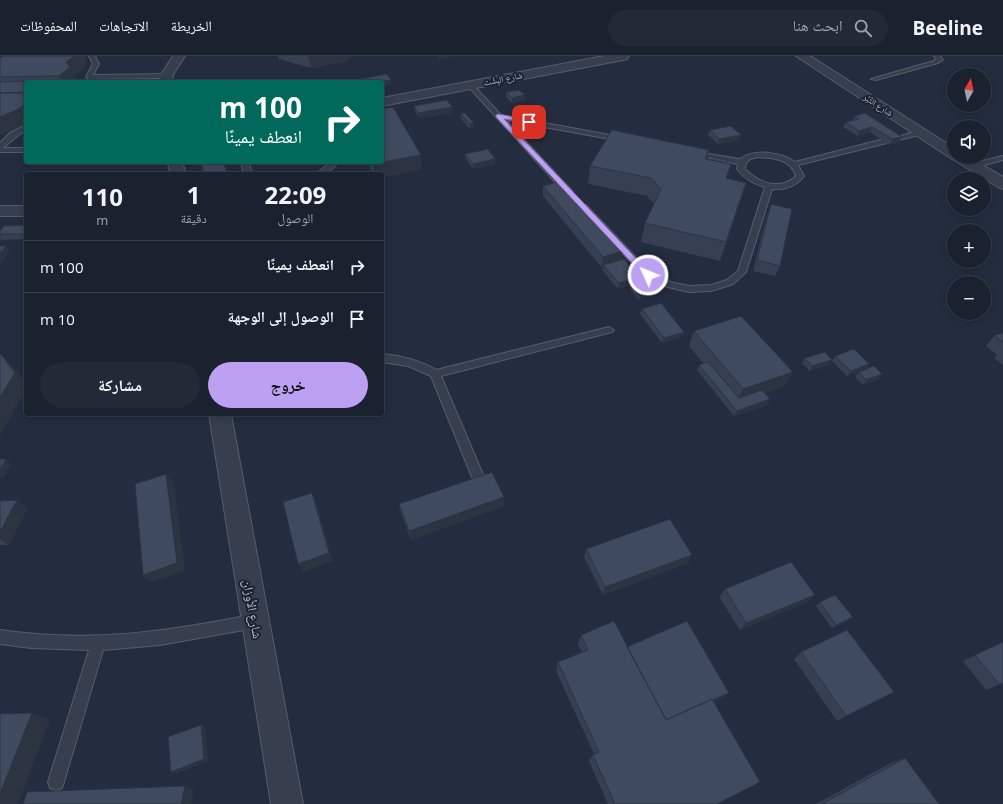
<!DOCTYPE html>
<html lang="ar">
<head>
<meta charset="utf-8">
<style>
	:root { --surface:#1a222f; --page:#232a37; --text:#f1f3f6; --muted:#9fa4aa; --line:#383f4b; --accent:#bca0f2 }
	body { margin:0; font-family:"Open Sans","Noto Naskh Arabic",sans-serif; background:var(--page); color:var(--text); direction:rtl; height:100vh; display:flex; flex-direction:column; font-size:15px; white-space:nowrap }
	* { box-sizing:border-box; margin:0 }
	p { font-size:13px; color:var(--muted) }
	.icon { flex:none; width:22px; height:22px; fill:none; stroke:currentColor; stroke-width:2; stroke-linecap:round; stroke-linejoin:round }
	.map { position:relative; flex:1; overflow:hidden; direction:ltr }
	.side { position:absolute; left:24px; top:116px; width:360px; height:244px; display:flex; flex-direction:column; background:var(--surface); border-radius:4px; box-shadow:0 2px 10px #0003,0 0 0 1px var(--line); direction:rtl }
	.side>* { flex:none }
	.hud { position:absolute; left:24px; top:24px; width:360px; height:84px; border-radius:4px; box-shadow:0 2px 10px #0003,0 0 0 1px var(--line); direction:rtl; background:#00695c; color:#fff; overflow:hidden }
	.needle { width:26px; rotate:9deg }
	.tools { position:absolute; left:947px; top:12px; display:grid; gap:8px }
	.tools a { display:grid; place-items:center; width:44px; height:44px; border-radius:50%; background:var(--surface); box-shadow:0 2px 10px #0003,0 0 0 1px var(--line); font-size:20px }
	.pin { position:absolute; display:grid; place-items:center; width:34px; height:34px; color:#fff; margin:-17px; border-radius:8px; box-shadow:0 2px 6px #0006 }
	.me { position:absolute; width:44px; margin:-22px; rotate:314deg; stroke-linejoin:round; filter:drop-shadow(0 0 3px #0008) }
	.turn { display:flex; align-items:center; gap:14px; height:84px; padding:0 16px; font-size:18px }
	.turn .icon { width:52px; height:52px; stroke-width:2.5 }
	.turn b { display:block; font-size:28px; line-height:34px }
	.eta { display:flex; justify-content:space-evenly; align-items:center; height:68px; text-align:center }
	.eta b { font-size:24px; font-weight:700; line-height:28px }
	.button { display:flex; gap:8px; margin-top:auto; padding:8px 16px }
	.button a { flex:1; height:46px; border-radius:24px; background:var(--accent); color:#111; font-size:16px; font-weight:700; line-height:46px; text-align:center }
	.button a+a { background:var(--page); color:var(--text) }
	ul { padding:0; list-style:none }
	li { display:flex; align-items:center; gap:12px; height:52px; padding:0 16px; border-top:1px solid var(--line) }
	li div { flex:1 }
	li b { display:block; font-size:15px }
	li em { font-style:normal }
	header { display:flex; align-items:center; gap:24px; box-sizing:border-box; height:56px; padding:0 20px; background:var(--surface); border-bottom:1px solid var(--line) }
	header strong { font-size:19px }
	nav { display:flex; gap:22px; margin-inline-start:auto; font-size:14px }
	.search { width:280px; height:36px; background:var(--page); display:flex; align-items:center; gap:10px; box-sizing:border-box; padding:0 14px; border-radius:22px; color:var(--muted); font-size:15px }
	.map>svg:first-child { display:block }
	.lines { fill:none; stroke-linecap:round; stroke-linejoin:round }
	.service-casing { stroke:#555d6d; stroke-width:2 }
	.minor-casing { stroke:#555d6d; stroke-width:2 }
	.service { fill:#373f4f; fill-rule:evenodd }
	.minor { fill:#373f4f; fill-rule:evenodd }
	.wall { fill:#364052 }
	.shaded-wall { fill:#2c3442 }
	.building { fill:#3f4a5f; stroke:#2c3442 }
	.route { fill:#bca0f2; stroke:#7a689d }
	.labels { text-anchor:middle; stroke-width:4; stroke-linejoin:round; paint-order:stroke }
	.far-street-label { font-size:9px; fill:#b4bbca; stroke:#1c2434 }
	.near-street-label { font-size:13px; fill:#b4bbca; stroke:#1c2434 }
</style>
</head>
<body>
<header>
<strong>Beeline</strong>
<div class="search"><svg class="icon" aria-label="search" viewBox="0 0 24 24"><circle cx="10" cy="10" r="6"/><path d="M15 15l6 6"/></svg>ابحث هنا</div>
<nav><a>الخريطة</a><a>الاتجاهات</a><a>المحفوظات</a></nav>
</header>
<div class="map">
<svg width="1003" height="748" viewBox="0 0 1003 748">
	<rect width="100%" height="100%" fill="#232d3f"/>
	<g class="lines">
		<g class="service-casing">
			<path id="service" d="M 89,0 L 95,0 L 99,8 L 93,19 L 167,18 L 170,20 L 167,22 L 89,23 L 86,21 L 93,8 Z
				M 934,0 L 940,0 L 943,4 L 938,7 L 876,24 L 871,23 L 934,5 L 936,3 Z
				M 468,28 L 472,28 L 501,59 L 621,81 L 625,83 L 621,85 L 506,64 L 573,136 L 572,138 L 566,138 L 468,30 Z
				M 26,69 L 26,74 L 16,81 L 3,92 L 26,92 L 26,96 L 0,96 L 0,87 L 10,77 Z
				M 920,74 L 924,76 L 923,78 L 895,85 L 891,83 Z
				M 884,83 L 887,83 L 887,87 L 798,109 L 804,120 C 795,131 785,134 772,133 L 746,216 L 733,228 L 711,235 L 689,236 L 664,230 L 645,221 L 579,151 L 580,149 L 586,149 L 651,217 L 670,226 L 689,230 L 711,229 L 727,224 L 738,215 L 765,131 C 753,128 744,122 737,113 L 738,108 L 690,99 L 690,95 L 740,103 C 754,92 781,96 795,106 ZM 758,101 C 773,102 791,103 796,120 C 781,135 758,127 745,113 L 746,107 L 750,103 Z
				M 1003,100 L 1003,104 L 973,112 L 969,110 L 970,108 Z
				M 241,106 L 249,106 L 252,118 L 244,118 Z
				M 331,106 L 339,106 L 326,118 L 316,118 Z
				M 609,271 L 614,274 L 612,276 L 441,320 L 484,421 L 482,424 L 478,426 L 474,424 L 472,421 L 431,320 L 408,310 L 382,306 L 382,298 C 401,300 420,304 436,314 Z
				M 255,558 L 260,560 L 262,565 L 260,570 L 255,572 L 160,589 L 103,594 L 64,726 L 62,732 L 56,734 L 50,732 L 48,726 L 89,594 L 31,592 L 0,588 L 0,574 C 89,587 167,576 255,558 Z"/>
		</g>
		<g class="minor-casing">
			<path id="minor" d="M 173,0 L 185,0 L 174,17 L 171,26 L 159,26 L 162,17 Z
				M 604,0 L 629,0 L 627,3 L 623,4 L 382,50 L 382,42 Z
				M 796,0 L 810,0 L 954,92 L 954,101 L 969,101 L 1003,121 L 1003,133 L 998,131 L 949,101 Z
				M 168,106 L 182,106 L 186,118 L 170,118 Z
				M 0,150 L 26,150 L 26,160 L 0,160 Z
				M 209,358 L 231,358 L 303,748 L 271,748 Z"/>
		</g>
		<use href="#service" class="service"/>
		<use href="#minor" class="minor"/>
	</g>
	<path class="wall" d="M 278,0 L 352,0 L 344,6 L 311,12 L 279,3 Z
		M 86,1 L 84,12 L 74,20 L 77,25 L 76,26 L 26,26 L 26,68 L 0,79 L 0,2 Z
		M 506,36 L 525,44 L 512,47 L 506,41 Z
		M 414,50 L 452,57 L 419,62 L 415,55 Z
		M 461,58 L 474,72 L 470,73 L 461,63 Z
		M 855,60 L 899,86 L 889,89 L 870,76 L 857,80 L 843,71 L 846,66 L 853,64 Z
		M 710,74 L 740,84 L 718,88 L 708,79 Z
		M 465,98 L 495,108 L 473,113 L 466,103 Z
		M 707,103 L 726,107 L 726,123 L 746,127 L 720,205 L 641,186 L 645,167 L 654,148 L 647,140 L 588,128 L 590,110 Z
		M 368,106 L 382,106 L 422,113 L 382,118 L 373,118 Z
		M 543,130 L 623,195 L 621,204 L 638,226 L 652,240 L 639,244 L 630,234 L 631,229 L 618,233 L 602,214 L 603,211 L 601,211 L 543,140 Z
		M 771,148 L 780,210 L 775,220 L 753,215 L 767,159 Z
		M 26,169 L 26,183 L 1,184 L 0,182 L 0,175 Z
		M 642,253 L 684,276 L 682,281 L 662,287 L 640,258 Z
		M 694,275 L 785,330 L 764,337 L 767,349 L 734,360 L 697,314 L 699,309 L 703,307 L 689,290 Z
		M 1003,277 L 1003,309 L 994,302 L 997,299 L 986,290 L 995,279 Z
		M 835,300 L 869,308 L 866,313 L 847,320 L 832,305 Z
		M 805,302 L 832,304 L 829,309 L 809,315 L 802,307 Z
		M 859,316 L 879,323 L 863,329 L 855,321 Z
		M 504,441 L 504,450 L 411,484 L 401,457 L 399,448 Z
		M 17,444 L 27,453 L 9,489 L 0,489 L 0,445 Z
		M 586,493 L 688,507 L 603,539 L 584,501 Z
		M 725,533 L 815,539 L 807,546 L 740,574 L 719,541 Z
		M 820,546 L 848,565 L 832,572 L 816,550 Z
		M 581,579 L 627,591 L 729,637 L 723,642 L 714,646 L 717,748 L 608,748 L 589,705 L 593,699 L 594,698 L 556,615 L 558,606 L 582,596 L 578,589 Z
		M 801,596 L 884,641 L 837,665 L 794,603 Z
		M 975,599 L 1003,627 L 986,634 L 963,605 Z
		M 905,702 L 939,748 L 816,748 L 889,708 Z"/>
	<path class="shaded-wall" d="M 75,0 L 86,0 L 86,1 L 84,12 L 74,20 L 77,25 L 76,26 L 60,26 L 62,24 L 59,20 L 66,6 Z
		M 308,0 L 352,0 L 344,6 L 311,12 Z
		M 438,0 L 450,0 L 450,1 L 438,3 Z
		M 391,24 L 392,29 L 382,31 L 382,26 L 379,26 Z
		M 525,39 L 525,44 L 512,47 L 512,42 Z
		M 26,47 L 26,68 L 0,79 L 0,61 Z
		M 452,51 L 452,57 L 419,62 L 418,57 Z
		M 474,67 L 474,72 L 470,73 L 470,68 Z
		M 872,71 L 870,76 L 857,80 L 859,75 Z
		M 741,79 L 740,84 L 718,88 L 719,83 Z
		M 902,81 L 899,86 L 889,89 L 892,83 Z
		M 421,99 L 422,113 L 382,122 L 382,118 L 375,118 L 373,108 Z
		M 495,103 L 495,108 L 473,113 L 473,108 Z
		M 224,106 L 228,118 L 227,118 Z
		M 6,190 L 10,195 L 0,208 L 0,198 Z
		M 623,195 L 621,206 L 603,209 L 603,211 L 601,211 L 603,201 Z
		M 639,221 L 638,227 L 618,233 L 619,227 Z
		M 653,234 L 652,240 L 639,244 L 640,239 Z
		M 684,276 L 682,281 L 662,287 L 664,282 Z
		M 0,297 L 13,311 L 26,328 L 26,334 L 0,379 Z
		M 832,304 L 829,309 L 809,315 L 812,310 Z
		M 869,308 L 866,313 L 847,320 L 851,315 Z
		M 793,316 L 785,330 L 736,347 L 743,333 Z
		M 882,318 L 879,323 L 863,329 L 866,324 Z
		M 770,343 L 767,349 L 734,360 L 737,355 Z
		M 6,403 L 11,408 L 3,423 L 0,421 L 0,414 Z
		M 166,418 L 174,427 L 185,515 L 151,526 L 143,519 Z
		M 312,437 L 316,446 L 333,505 L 303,516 L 298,508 Z
		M 504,441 L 504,450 L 411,484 L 409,475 Z
		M 17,444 L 27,453 L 9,489 L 0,483 L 0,476 Z
		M 692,499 L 688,507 L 603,539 L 605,531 Z
		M 815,539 L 807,546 L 740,574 L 746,567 Z
		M 853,561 L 848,565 L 832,572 L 836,569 Z
		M 729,637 L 723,642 L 660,672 L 664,667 Z
		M 32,657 L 50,664 L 18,748 L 0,748 L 0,738 Z
		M 201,669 L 205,671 L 208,705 L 175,718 L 171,716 Z
		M 185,730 L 194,734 L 191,748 L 181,748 Z"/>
	<path class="building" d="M 3,0 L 75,0 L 66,6 L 70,11 L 59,20 L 0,21 L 0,2 Z
		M 387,18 L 391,24 L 379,26 L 361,26 L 359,23 Z
		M 62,24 L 60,26 L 26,26 L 26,36 L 0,37 L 0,26 Z
		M 519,34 L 525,39 L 512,42 L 506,36 Z
		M 0,37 L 25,37 L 22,40 L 26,40 L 26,47 L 17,54 L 0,61 Z
		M 447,44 L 452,51 L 418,57 L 414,50 Z
		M 393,51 L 421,99 L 373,108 L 372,106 L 382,106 L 382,53 Z
		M 465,57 L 474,67 L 470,68 L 461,58 Z
		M 865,57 L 902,81 L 892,83 L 872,71 L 859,75 L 846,66 L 859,63 L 855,60 Z
		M 731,70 L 741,79 L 719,83 L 710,74 Z
		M 612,74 L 709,94 L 705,103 L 731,108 L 726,122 L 746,127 L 726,186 L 645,167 L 661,133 L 651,122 L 590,110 Z
		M 488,93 L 495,103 L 473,108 L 465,98 Z
		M 708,100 L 727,104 L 726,107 L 707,103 Z
		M 201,106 L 224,106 L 227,118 L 204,118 Z
		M 561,125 L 623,195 L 603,201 L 543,130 Z
		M 771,148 L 792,153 L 780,210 L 757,204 Z
		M 26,169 L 26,178 L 0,178 L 0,175 L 4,170 Z
		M 0,190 L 6,190 L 0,198 Z
		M 624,203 L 639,221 L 619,227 L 603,209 Z
		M 644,224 L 653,234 L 640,239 L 631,229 Z
		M 661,247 L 684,276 L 664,282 L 642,253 Z
		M 741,260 L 793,316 L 743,333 L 694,275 Z
		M 1003,277 L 1003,286 L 995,279 Z
		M 854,293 L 869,308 L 851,315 L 835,300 Z
		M 825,296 L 832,304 L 812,310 L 805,302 Z
		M 0,297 L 15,317 L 0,341 Z
		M 708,306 L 739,342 L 762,334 L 770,343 L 737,355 L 699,309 Z
		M 874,310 L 882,318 L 866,324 L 859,316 Z
		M 0,403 L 6,403 L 0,414 Z
		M 492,416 L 504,441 L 409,475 L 399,448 Z
		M 166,418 L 177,507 L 143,519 L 135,428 Z
		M 312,437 L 329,497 L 298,508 L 283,446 Z
		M 17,444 L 0,476 L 0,445 Z
		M 670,463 L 692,499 L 605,531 L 586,493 Z
		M 791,506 L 815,539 L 746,567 L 725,533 Z
		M 835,539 L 853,561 L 836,569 L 820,546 Z
		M 614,565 L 666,664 L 712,643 L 760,726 L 717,748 L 615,748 L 593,699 L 599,696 L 558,606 L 588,594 L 581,579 Z
		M 687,565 L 729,637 L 712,644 L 712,643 L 666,664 L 627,591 Z
		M 847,574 L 894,636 L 846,660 L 801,596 Z
		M 1003,586 L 1003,627 L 999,628 L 975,599 Z
		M 32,657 L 0,738 L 0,658 Z
		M 201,669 L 204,703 L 171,716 L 168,681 Z
		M 905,702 L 939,748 L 822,748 Z
		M 185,730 L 181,748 L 23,748 L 27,736 Z"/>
	<path class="route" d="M 498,58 L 531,64 L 532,66 L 529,67 L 504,63 L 650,217 L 650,221 L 645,221 L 496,61 L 496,59 Z"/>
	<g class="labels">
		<g class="far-street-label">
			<text transform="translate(503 23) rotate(-11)" y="3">شارع البِشْت</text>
			<text transform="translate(878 49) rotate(33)" y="3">شارع التِّبْر</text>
		</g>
		<g class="near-street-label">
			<text transform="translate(253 553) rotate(80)" y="5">شارع الأوزان</text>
		</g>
	</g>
</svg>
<div class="tools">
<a><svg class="needle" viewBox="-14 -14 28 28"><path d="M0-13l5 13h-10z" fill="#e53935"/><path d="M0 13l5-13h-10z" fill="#9fa4aa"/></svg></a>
<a><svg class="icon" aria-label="sound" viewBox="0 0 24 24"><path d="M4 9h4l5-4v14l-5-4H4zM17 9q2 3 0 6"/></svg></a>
<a><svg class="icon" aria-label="layers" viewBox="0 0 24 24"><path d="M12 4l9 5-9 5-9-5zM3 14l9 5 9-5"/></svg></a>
<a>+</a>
<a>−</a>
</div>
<div class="pin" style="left:529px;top:66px;background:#d93025"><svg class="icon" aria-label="arrive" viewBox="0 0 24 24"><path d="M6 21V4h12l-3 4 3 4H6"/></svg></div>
<svg class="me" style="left:648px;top:219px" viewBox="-20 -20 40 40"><circle r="17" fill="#bca0f2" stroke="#fff" stroke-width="3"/><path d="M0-11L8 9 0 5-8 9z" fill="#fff"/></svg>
<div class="hud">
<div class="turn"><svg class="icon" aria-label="right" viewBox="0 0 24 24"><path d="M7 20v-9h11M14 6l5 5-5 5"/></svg><div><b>100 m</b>انعطف يمينًا</div></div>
</div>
<section class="side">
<div class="eta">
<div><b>22:09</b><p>الوصول</p></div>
<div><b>1</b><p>دقيقة</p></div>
<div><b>110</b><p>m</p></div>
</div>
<ul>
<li><svg class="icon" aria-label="right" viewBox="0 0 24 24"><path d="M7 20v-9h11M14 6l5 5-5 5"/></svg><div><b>انعطف يمينًا</b></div><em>100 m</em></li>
<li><svg class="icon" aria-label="arrive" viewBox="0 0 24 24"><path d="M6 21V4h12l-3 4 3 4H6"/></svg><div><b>الوصول إلى الوجهة</b></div><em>10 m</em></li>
</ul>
<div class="button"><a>خروج</a><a>مشاركة</a></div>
</section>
</div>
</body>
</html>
